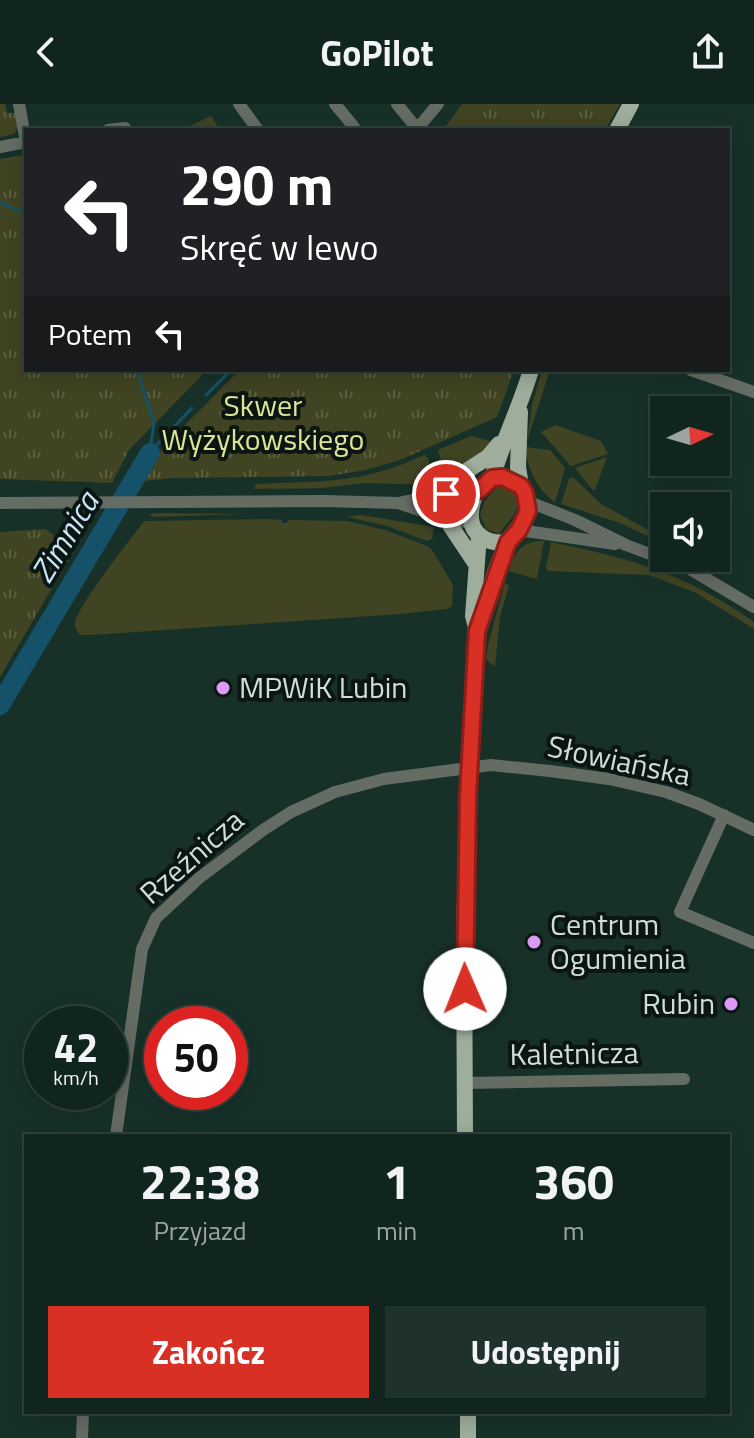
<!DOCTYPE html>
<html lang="pl">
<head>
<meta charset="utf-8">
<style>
	:root { --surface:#11251f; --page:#1e312c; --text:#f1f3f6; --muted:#9ca5a4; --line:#30423d; --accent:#d93025 }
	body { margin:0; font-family:"Titillium Web",sans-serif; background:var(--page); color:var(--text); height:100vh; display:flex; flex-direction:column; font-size:30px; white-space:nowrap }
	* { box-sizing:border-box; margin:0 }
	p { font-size:26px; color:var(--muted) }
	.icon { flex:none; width:44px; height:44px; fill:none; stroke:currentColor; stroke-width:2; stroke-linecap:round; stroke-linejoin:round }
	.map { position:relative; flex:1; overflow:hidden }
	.sheet { position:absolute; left:24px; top:1030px; width:706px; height:280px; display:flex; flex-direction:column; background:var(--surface); border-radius:0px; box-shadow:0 4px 20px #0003,0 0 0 2px var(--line) }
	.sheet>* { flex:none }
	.top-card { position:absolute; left:24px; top:24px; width:706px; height:244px; border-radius:0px; box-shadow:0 4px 20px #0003,0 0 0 2px var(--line); background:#202124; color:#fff; overflow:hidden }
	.needle { width:52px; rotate:85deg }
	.controls { position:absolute; left:650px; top:292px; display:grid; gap:16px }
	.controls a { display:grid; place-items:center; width:80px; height:80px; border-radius:0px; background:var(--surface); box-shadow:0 4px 20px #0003,0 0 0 2px var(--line); font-size:40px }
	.speed { position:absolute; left:24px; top:902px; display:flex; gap:16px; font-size:40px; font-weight:700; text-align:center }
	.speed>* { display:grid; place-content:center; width:104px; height:104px; border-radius:50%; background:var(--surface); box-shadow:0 4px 20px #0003,0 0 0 2px var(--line); line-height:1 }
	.speed small { font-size:20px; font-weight:400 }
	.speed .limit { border:12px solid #d22; background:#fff; color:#111 }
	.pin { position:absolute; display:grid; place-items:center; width:68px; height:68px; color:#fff; margin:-34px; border:4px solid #fff; border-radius:50%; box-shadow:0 2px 8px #0007 }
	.me { position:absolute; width:88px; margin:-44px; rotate:359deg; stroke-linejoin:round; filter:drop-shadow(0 0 6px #0008) }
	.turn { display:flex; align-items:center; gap:28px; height:168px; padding:0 24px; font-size:36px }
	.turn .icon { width:104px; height:104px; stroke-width:2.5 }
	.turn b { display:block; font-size:56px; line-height:68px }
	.then { display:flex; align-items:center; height:76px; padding:0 24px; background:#0003; gap:16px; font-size:30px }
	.eta { display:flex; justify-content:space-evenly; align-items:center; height:136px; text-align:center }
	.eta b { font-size:48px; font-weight:700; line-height:56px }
	.cta { display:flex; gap:16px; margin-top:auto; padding:16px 24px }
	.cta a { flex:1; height:92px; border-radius:0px; background:var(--accent); color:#fff; font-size:32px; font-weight:700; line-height:92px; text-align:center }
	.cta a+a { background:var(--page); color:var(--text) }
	header { display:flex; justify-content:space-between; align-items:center; height:104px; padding:0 24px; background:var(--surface); font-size:36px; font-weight:700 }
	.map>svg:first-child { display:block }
	.grass { fill:#404423 }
	.park { fill:url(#park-tufts) }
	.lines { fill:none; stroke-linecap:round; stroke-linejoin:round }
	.stream { stroke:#15526a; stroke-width:3 }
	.river { stroke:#15526a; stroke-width:20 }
	.minor { stroke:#656c64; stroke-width:12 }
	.major { stroke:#9ead9c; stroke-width:16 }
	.route-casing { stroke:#8d1f18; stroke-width:20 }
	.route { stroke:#d93025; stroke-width:14 }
	.poi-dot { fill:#da9af6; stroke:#0b1612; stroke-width:3 }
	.labels { text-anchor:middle; stroke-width:8; stroke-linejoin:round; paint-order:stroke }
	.park-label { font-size:30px; fill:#dce596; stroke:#0b1612 }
	.poi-label { font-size:30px; fill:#cfded9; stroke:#0b1612; text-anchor:start }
	.street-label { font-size:30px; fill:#cfded9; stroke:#0b1612 }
	.water-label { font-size:32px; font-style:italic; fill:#c6e7f7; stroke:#0b1612 }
</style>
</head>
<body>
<header><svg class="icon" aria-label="back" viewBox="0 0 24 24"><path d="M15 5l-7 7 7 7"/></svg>GoPilot<svg class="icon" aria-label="share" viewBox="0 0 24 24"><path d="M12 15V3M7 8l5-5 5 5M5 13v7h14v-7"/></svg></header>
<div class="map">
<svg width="754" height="1334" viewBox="0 0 754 1334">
	<defs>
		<pattern id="park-tufts" width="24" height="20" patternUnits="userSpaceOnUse" patternTransform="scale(2)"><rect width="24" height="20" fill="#404423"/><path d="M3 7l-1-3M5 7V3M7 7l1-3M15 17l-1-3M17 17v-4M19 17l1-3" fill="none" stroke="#5b5f42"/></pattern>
	</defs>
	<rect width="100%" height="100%" fill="#173129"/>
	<path class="grass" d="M 542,266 L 550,266 L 527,337 L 532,301 Z
		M 555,321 L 601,337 L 608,350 L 571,362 L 541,328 Z
		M 471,332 L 491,337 L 488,345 L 446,378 L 438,346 Z
		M 526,343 L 550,346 L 565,364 L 555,398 C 538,387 526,363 526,343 Z
		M 424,351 L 428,354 L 434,381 L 364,379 L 323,384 L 254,385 L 256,380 C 321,377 363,380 424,351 Z
		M 607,353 L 595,386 L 593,386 L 575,364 Z
		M 573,373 L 601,400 L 650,427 L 647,432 L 620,419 L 561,400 L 569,375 Z
		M 502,382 C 533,395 511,414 499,430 L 486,425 L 480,411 L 484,398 L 497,383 Z
		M 154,409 L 245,410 L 154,413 L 149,411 Z
		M 361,411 L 434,423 L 432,435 L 427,437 L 387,422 L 347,413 Z
		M 267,415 L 282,416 L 282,419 L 287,419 L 288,416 L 347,417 L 385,426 L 427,442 L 432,446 L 453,481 L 452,502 L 447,505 L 400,510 L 92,531 L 80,531 C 78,528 75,524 75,520 C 75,505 132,433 144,417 Z
		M 544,437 L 537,475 L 509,467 C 514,448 523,436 544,437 Z
		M 551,438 C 632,455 685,469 754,518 L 754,525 L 696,489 L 649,471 L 548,467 L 546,464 Z
		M 505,478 L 509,482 L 500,513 L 495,562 L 486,556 L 488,541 Z"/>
	<path class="park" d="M 0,0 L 5,0 L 7,9 L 16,9 L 18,24 L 14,30 L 0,33 Z
		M 462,0 L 620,0 L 605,26 L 443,26 Z
		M 211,12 L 220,26 L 182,26 Z
		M 26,51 L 26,266 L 207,266 L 129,346 L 112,379 L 0,375 L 0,55 Z
		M 240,266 L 514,266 L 497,313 L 400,356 L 366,366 L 328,372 L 174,374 L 142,377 L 164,342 Z
		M 46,425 L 73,448 L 0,573 L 0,428 Z"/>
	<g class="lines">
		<path class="stream" d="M 0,98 L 26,110
			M 137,266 L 154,318 L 150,349
			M 206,291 L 231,266
			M 152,346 L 192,304"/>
		<path class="river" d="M 0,601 L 150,349"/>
		<path class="minor" d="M 19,0 L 26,38
			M 239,0 L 258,26
			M 335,0 L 354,23 L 350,26
			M 397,0 L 418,26
			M 417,25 L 438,0
			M 108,26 L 125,24
			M 0,43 L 26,38
			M 691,266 L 754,288
			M 527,397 L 575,416 L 626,441 L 690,465 L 754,503
			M 0,399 L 324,397 L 398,399 L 440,390 L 478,387
			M 401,400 L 440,413 L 471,419
			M 519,426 L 615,440
			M 724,711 L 680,808 L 754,839
			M 465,979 L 684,975
			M 116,1032 L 142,845 L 156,814 L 199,774 L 263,726 L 291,708 L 335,688 L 384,675 L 491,661 L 550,667 L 609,675 L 666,688 L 699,700 L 754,726
			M 82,1334 L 83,1308"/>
		<path class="major" d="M 617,26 L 631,0
			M 520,308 L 518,363 L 521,382
			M 492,374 C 503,337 520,303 531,266
			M 446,390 L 468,366 L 488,353 L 499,340
			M 446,415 L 476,460
			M 477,527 L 473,512 L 479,431
			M 465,1032 L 464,821 L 475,549 C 477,523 496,460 508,437 C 514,426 526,419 528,406 C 533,366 474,361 471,409 C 469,431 489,441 508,438
			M 468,1308 L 468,1334"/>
	</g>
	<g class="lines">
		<g class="route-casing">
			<path id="route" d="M 446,390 L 478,387 L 492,374 L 502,373 L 521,382 L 525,389 L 528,407 L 519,426 L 508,438 L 477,527 L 468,692 L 465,885"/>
		</g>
		<use href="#route" class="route"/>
	</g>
	<g class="poi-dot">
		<circle cx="223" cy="584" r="8"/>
		<circle cx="534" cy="838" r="8"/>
		<circle cx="731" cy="900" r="8"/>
	</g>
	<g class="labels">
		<g class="park-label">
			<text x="263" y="312">Skwer<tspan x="263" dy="34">Wyżykowskiego</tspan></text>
		</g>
		<g class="poi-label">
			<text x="239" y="594">MPWiK Lubin</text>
			<text x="550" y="831">Centrum<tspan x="550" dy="34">Ogumienia</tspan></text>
			<text x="715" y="910" text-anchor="end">Rubin</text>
		</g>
		<g class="street-label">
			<text transform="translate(619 657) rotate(12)" y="10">Słowiańska</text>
			<text transform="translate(192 753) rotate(-41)" y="10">Rzeźnicza</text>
			<text transform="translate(574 950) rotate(-1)" y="10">Kaletnicza</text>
		</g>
		<g class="water-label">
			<text transform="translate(65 433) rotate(-59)" y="11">Zimnica</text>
		</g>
	</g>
</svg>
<div class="controls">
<a><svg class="needle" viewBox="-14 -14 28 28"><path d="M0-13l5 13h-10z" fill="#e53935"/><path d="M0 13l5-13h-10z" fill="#9ca5a4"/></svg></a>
<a><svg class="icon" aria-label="sound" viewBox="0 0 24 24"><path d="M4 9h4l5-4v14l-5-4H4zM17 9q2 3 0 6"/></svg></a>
</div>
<div class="speed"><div>42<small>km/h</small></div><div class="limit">50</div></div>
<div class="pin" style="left:446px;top:390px;background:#d93025"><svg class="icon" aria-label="arrive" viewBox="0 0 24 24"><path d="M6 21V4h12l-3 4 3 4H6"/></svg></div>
<svg class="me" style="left:465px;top:885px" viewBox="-20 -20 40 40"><circle r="19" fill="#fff"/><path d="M0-13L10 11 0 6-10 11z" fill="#d93025"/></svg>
<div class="top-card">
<div class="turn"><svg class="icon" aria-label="left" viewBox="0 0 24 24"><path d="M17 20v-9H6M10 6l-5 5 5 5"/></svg><div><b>290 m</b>Skręć w lewo</div></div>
<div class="then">Potem<svg class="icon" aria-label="left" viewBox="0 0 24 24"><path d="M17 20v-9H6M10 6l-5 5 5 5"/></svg></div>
</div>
<section class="sheet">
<div class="eta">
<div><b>22:38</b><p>Przyjazd</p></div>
<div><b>1</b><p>min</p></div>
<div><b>360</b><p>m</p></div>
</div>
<div class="cta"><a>Zakończ</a><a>Udostępnij</a></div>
</section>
</div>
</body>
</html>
